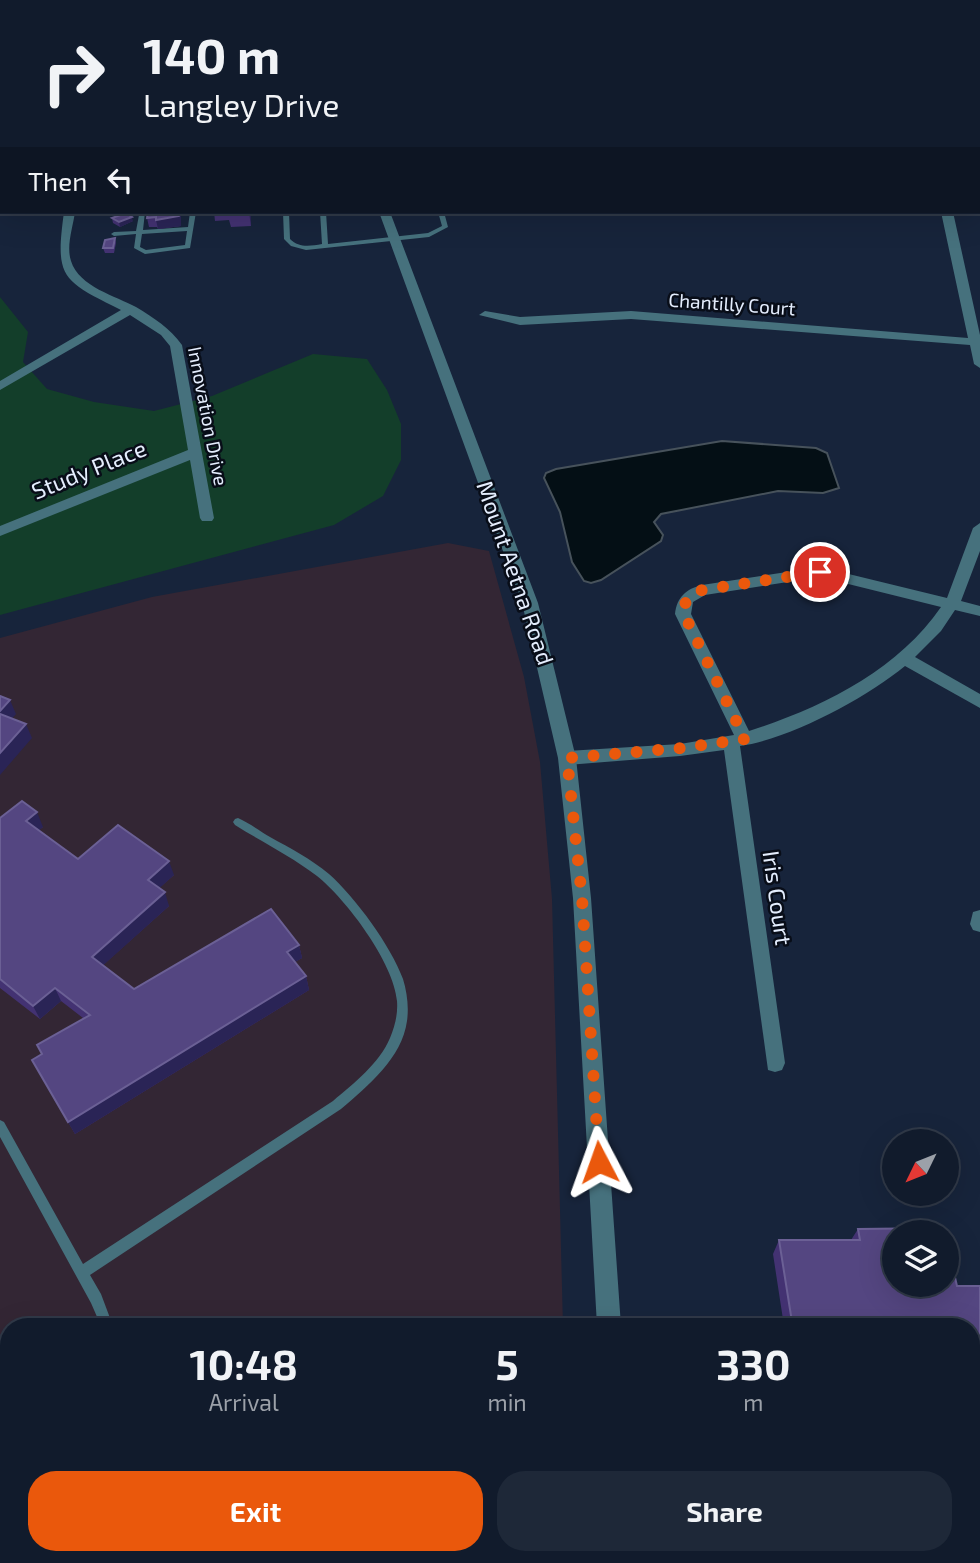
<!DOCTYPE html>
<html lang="en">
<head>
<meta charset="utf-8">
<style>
	:root { --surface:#111b2c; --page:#1e2838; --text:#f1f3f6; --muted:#9ca1a9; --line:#303948; --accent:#ea580c }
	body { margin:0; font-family:"Exo 2",sans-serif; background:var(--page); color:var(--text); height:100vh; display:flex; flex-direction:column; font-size:26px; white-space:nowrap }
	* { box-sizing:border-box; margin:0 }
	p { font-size:23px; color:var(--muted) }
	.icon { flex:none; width:38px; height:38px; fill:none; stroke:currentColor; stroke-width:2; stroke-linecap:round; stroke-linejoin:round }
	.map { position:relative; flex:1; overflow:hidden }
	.side { position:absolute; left:0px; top:1318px; width:980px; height:247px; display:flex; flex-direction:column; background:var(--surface); border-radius:28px 28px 0 0; box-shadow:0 7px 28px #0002,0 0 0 2px var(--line) }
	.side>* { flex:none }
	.top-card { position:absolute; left:0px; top:0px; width:980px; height:214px; box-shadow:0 7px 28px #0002,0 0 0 2px var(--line); background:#111b2c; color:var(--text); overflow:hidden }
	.needle { width:46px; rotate:227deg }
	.fabs { position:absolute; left:882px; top:1129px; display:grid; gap:14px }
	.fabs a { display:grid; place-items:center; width:77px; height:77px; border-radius:50%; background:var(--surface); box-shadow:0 7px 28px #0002,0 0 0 2px var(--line); font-size:35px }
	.pin { position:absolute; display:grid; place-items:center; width:60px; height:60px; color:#fff; margin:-30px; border:4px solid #fff; border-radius:50%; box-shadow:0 2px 7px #0007 }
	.me { position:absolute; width:77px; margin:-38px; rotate:356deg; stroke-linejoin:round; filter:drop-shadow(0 0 5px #0008) }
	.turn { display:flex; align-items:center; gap:24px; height:147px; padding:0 28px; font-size:32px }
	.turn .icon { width:91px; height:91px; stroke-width:2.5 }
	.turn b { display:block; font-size:49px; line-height:60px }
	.then { display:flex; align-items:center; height:66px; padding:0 28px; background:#0003; gap:14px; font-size:26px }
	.eta { display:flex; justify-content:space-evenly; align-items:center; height:119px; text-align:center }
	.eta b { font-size:42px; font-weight:700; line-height:49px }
	.button { display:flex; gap:14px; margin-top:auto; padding:14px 28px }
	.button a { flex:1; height:80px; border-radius:28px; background:var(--accent); color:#fff; font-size:28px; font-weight:700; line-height:80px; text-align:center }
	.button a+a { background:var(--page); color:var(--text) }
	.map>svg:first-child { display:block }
	.education { fill:#332634 }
	.green { fill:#133e2a }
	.water { fill:#040f15; stroke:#47525b; stroke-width:2 }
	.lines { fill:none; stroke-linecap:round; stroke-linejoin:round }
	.service { fill:#46717d; fill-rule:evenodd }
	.minor { fill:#46717d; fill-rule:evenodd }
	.tertiary { fill:#46717d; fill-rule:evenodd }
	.secondary { fill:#559cb0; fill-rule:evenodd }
	.wall { fill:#433272 }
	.shaded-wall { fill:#2a2456 }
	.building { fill:#544681; stroke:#6b6095; stroke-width:2 }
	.route { stroke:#ea580c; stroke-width:12; stroke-dasharray:0 21.6 }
	.labels { text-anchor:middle; stroke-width:5; stroke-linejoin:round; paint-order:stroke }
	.far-street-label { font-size:19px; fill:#e4edfd; stroke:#080d18 }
	.street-label { font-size:23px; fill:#e4edfd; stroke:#080d18 }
</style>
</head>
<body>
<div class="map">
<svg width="980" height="1563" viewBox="0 0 980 1563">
	<rect width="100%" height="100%" fill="#17243b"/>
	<path class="education" d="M 448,543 L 489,551 L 524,677 L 540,762 L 552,899 L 563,1326 L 9,1326 L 9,1466 L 0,1465 L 0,638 L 152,597 Z"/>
	<path class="green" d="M 0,297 L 28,332 L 23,362 L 47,389 L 94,402 L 154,411 L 212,396 L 313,354 L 367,359 L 387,390 L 401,424 L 401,460 L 383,496 L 334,525 L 0,615 Z"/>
	<path class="water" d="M 722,441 L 816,448 L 827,453 L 839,488 L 823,493 L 778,491 L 661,514 L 654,522 L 663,535 L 661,541 L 601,580 L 591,583 L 584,581 L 572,562 L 560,512 L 544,478 L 546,473 L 556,469 Z"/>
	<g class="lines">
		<path class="service" d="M 978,9 L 980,9 L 980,12 L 978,12 Z
			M 978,22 L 980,22 L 980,24 L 978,24 Z
			M 0,130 L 2,130 L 2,134 L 0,134 Z
			M 145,212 L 143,230 L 188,227 L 190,212 L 196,212 L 190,248 L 145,254 L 134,248 L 136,234 L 114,236 L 111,234 L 114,232 L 136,231 L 139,215 L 119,216 L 117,215 L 117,213 ZM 187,231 L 185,245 L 146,250 L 140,247 L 142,234 Z
			M 283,212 L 289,212 L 290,239 C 299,248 310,246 322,244 L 320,212 L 326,212 L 328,244 L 428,233 L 442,226 L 438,212 L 444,212 L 448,227 L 429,237 L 306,250 L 291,246 L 284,239 Z
			M 238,818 C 249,823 260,831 270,837 C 290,848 311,859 329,874 C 355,897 391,946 403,979 C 407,992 409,1007 407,1021 C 402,1058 368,1086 341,1109 L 90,1275 L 101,1294 L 113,1326 L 101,1326 L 91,1303 L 0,1137 L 0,1120 L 4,1122 L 83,1264 L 333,1101 C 354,1083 379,1064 390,1038 C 395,1026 398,1014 397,1001 C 394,963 346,899 317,876 C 291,856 262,842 235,825 L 233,822 L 235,819 Z"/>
		<path class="minor" d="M 323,0 L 332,0 L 322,2 Z
			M 736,0 L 755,0 L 757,2 L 737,2 Z
			M 795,0 L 803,0 L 803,2 L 795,2 Z
			M 978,39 L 980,40 L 980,47 L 978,46 Z
			M 64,212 L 75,212 C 73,227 66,246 71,261 C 79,287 116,296 136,307 C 154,318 170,328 182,345 L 214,518 L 212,521 L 202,521 L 200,518 L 190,460 L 0,536 L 0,526 L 188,450 L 170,346 L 161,335 L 130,315 L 0,390 L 0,381 L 121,310 C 61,280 55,278 64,212 Z
			M 941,212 L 953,212 L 980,335 L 980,368 L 974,364 L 970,345 L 631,319 L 520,325 L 479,315 L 485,311 L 520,317 L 631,311 L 968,338 Z
			M 980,523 L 980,551 L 961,601 L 980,606 L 980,616 L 955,610 L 941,631 L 915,657 L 980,694 L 980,708 L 905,666 C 866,698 790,739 740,746 L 785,1063 L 782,1070 L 775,1072 L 768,1070 L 724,750 L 680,756 L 567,765 L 558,758 L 567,751 L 680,744 L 734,735 L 675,614 C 677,597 686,589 702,585 L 820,567 L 947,598 L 973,528 ZM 820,577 L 941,607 C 897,671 821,708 749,731 L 691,614 L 693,602 L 705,595 Z
			M 980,910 L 980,932 L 973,930 L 970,924 L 973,912 Z"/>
		<path class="tertiary" d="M 122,0 L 130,0 L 121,2 Z
			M 379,212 L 390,212 L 538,603 L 576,758 L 591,898 L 621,1326 L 597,1326 L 573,898 L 558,758 L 522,603 Z
			M 0,1504 L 9,1505 L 9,1531 L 0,1530 Z
			M 609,1556 L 635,1556 L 635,1563 L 609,1563 Z"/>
		<path class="secondary" d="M 201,0 L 218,0 L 220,2 L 202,2 Z
			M 253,0 L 271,0 L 273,2 L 254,2 Z
			M 978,112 L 980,112 L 980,118 L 978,118 Z"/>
	</g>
	<path class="wall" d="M 148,212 L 181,212 L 181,226 L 158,229 L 157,227 L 149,227 L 147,218 Z
		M 214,212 L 251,212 L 251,226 L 231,227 L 229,220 L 215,221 Z
		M 112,218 L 133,221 L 120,227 L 113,223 Z
		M 115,238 L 116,243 L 114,253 L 105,253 L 103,248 Z
		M 0,818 L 43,827 L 39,830 L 78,859 L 174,875 L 159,888 L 169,906 L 103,965 L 134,989 L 299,945 L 302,958 L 295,962 L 306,976 L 309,990 L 75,1134 L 32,1060 L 42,1054 L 83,1018 L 61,1001 L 40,1019 L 0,988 Z
		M 858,1229 L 957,1286 L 980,1286 L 980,1369 L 971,1369 L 971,1326 L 784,1326 L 773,1254 L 779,1240 L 851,1240 Z"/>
	<path class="shaded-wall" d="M 0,0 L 2,0 L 3,2 L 2,2 L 2,8 L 0,9 Z
		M 181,212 L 181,226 L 158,229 L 156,220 Z
		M 249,212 L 251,212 L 251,226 Z
		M 132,217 L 133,221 L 120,227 L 119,222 Z
		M 10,700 L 16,714 L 4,728 L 0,719 L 0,711 Z
		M 26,724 L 32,738 L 0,775 L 0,753 Z
		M 37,812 L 43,827 L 33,835 L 26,821 Z
		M 169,861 L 174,875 L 153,894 L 148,880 Z
		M 165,892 L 169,906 L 98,970 L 92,957 Z
		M 299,945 L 302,958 L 290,965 L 287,952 Z
		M 306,976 L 309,990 L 75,1134 L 68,1122 Z
		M 55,988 L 61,1001 L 40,1019 L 33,1006 Z"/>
	<path class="building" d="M 148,212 L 180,212 L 179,216 L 156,220 L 156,217 L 147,218 Z
		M 126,213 L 132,217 L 119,222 L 112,218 Z
		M 115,238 L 113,248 L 103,248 L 105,240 Z
		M 0,696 L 10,700 L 0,711 Z
		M 0,714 L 26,724 L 0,753 Z
		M 22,801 L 37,812 L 26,821 L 78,859 L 118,825 L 169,861 L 148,880 L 165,892 L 92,957 L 134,989 L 271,909 L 299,945 L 287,952 L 306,976 L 68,1122 L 32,1060 L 42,1054 L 37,1045 L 90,1015 L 55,988 L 33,1006 L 0,979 L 0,818 Z
		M 943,1228 L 944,1232 L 894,1232 L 894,1284 L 947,1284 L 947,1243 L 957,1286 L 980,1286 L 980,1357 L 971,1357 L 971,1326 L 832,1326 L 831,1322 L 792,1322 L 779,1240 L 860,1240 L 858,1229 Z"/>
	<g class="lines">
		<path class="route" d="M 599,1162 L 582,898 L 567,758 L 682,748 L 745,739 L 684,614 C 684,599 689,595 702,590 L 820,572"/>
	</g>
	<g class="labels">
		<g class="far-street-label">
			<text transform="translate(732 304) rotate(4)" y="7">Chantilly Court</text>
			<text transform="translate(208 416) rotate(79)" y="7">Innovation Drive</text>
		</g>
		<g class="street-label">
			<text transform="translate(89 470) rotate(-22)" y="8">Study Place</text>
			<text transform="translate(515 573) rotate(71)" y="8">Mount Aetna Road</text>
			<text transform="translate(777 898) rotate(82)" y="8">Iris Court</text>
		</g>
	</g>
</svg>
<div class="fabs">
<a><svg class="needle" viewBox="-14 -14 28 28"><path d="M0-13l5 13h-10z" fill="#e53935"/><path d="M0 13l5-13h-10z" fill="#9ca1a9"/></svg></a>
<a><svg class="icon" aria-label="layers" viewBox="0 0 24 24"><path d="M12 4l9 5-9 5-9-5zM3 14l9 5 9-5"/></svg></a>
</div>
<div class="pin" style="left:820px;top:572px;background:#d93025"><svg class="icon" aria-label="arrive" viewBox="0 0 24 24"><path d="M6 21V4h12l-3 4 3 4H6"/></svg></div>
<svg class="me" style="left:599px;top:1162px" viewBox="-20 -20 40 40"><path d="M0-17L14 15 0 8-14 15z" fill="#ea580c" stroke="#fff" stroke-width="4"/></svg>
<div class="top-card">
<div class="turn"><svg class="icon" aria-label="right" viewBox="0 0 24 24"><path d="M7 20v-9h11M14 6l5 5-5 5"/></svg><div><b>140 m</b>Langley Drive</div></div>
<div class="then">Then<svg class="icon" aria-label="left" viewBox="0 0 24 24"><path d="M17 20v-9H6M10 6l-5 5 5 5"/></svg></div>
</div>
<section class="side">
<div class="eta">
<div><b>10:48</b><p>Arrival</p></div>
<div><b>5</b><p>min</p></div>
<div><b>330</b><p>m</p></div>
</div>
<div class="button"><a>Exit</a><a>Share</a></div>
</section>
</div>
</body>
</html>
